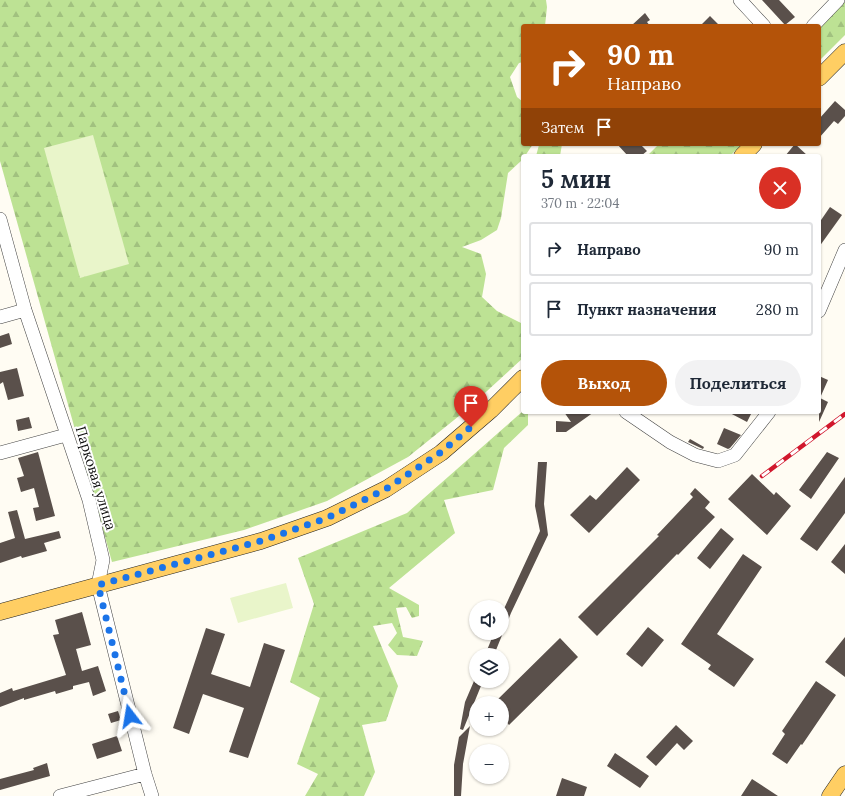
<!DOCTYPE html>
<html lang="ru">
<head>
<meta charset="utf-8">
<style>
	:root { --surface:#fff; --page:#f2f2f3; --text:#1f2937; --muted:#747a83; --line:#e0e1e3; --accent:#b45309 }
	body { margin:0; font-family:Lora,serif; background:var(--page); color:var(--text); height:100vh; display:flex; flex-direction:column; font-size:15px; white-space:nowrap }
	* { box-sizing:border-box; margin:0 }
	p { font-size:13px; color:var(--muted) }
	.icon { flex:none; width:22px; height:22px; fill:none; stroke:currentColor; stroke-width:2; stroke-linecap:round; stroke-linejoin:round }
	.map { position:relative; flex:1; overflow:hidden }
	.sheet { position:absolute; left:521px; top:154px; width:300px; height:260px; display:flex; flex-direction:column; background:var(--surface); border-radius:4px; box-shadow:0 1px 3px #0004 }
	.sheet>* { flex:none }
	.hud { position:absolute; left:521px; top:24px; width:300px; height:122px; border-radius:4px; box-shadow:0 1px 3px #0004; background:#b45309; color:#fff; overflow:hidden }
	.fabs { position:absolute; left:469px; top:600px; display:grid; gap:8px }
	.fabs a { display:grid; place-items:center; width:40px; height:40px; border-radius:50%; background:var(--surface); box-shadow:0 1px 3px #0004; font-size:20px }
	.pin { position:absolute; display:grid; place-items:center; width:34px; height:34px; color:#fff; margin:-41px -17px; border-radius:50% 50% 50% 0; rotate:-45deg; box-shadow:0 0 4px #0007 }
	.pin .icon { rotate:45deg }
	.me { position:absolute; width:44px; margin:-22px; rotate:346deg; stroke-linejoin:round; filter:drop-shadow(0 0 3px #0008) }
	.turn { display:flex; align-items:center; gap:14px; height:84px; padding:0 20px; font-size:18px }
	.turn .icon { width:52px; height:52px; stroke-width:2.5 }
	.turn b { display:block; font-size:28px; line-height:34px }
	.then { display:flex; align-items:center; height:38px; padding:0 20px; background:#0003; gap:8px; font-size:15px }
	.round { display:grid; place-items:center; flex:none; width:42px; height:42px; border-radius:21px; background:var(--page) }
	.overview { display:flex; align-items:center; justify-content:space-between; height:68px; padding:0 20px }
	h1 { font-size:24px; font-weight:700; line-height:30px }
	.action { display:flex; gap:8px; margin-top:auto; padding:8px 20px }
	.action a { flex:1; height:46px; border-radius:24px; background:var(--accent); color:#fff; font-size:16px; font-weight:700; line-height:46px; text-align:center }
	.action a+a { background:var(--page); color:var(--text) }
	ul { padding:0; list-style:none }
	li { display:flex; align-items:center; gap:12px; height:54px; margin:0 8px 6px; padding:0 12px; border:2px solid var(--line); border-radius:4px }
	li div { flex:1 }
	li b { display:block; font-size:15px }
	li em { font-style:normal }
	.map>svg:first-child { display:block }
	.forest { fill:url(#forest-firs) }
	.pitch { fill:#e9f5ca }
	.building { fill:#5a504b }
	.lines { fill:none; stroke-linecap:round; stroke-linejoin:round }
	.minor-casing { stroke:#434343; stroke-width:14 }
	.major-casing { stroke:#212121; stroke-width:17 }
	.minor { stroke:#fff; stroke-width:13 }
	.major { stroke:#ffce63; stroke-width:16 }
	.rail-casing { stroke:#d1172d; stroke-width:4.5 }
	.rail { stroke:#fff; stroke-width:3; stroke-dasharray:9; stroke-linecap:butt }
	.route { stroke:#1a73e8; stroke-width:7; stroke-dasharray:0 12.6 }
	.labels { text-anchor:middle; stroke-width:4; stroke-linejoin:round; paint-order:stroke }
	.street-label { font-size:14px; fill:#101010; stroke:#fff }
</style>
</head>
<body>
<div class="map">
<svg width="845" height="796" viewBox="0 0 845 796">
	<defs>
		<pattern id="forest-firs" width="22" height="20" patternUnits="userSpaceOnUse"><rect width="22" height="20" fill="#bde294"/><path d="M5 1l3.5 6h-7zM16 11l3.5 6h-7z" fill="#a1c17f"/></pattern>
	</defs>
	<rect width="100%" height="100%" fill="#fffcf3"/>
	<path class="forest" d="M 0,0 L 546,0 L 547,7 L 545,26 L 523,26 L 523,62 L 519,63 L 510,77 L 517,97 L 523,102 L 523,144 L 533,144 L 525,156 L 523,156 L 521,161 L 508,173 L 501,218 L 497,230 L 481,240 L 462,247 L 481,254 L 486,274 L 482,297 L 497,311 L 523,324 L 523,358 L 464,412 L 408,457 L 327,501 L 244,530 L 112,562 L 0,161 Z
		M 845,2 L 845,35 L 819,61 L 819,29 Z
		M 537,144 L 562,144 L 560,156 L 536,156 L 539,145 Z
		M 659,144 L 742,144 L 730,156 L 647,156 Z
		M 523,411 L 528,412 L 528,425 L 504,448 L 493,490 L 444,500 L 455,533 L 389,588 L 419,605 L 419,616 L 412,618 L 406,607 L 396,608 L 403,637 L 423,641 L 417,656 L 397,655 L 388,645 L 397,633 L 392,623 L 373,626 L 398,686 L 386,721 L 362,725 L 375,772 L 364,796 L 305,796 L 318,774 L 297,764 L 320,698 L 290,682 L 314,604 L 298,558 L 407,513 Z"/>
	<path class="pitch" d="M 93,135 L 129,264 L 80,278 L 44,148 Z
		M 286,583 L 293,608 L 238,623 L 230,598 Z"/>
	<path class="building" d="M 762,0 L 779,0 L 795,17 L 785,25 Z
		M 645,13 L 650,20 L 647,22 L 650,26 L 631,26 Z
		M 710,16 L 720,26 L 700,26 Z
		M 835,101 L 845,110 L 845,116 L 838,124 L 834,121 L 819,138 L 819,119 Z
		M 617,144 L 640,144 L 647,151 L 641,156 L 628,156 Z
		M 795,144 L 808,156 L 785,156 Z
		M 830,207 L 842,215 L 819,247 L 819,223 Z
		M 9,333 L 12,344 L 0,348 L 0,336 Z
		M 17,368 L 24,396 L 8,400 L 3,382 L 0,384 L 0,372 Z
		M 819,376 L 828,380 L 820,398 L 828,402 L 819,422 Z
		M 564,412 L 594,412 L 566,432 L 556,432 L 556,421 L 571,422 Z
		M 728,412 L 752,412 L 747,422 Z
		M 29,417 L 32,428 L 18,431 L 16,420 Z
		M 724,428 L 741,435 L 730,448 L 728,449 L 717,444 Z
		M 690,439 L 704,447 L 703,449 L 688,442 Z
		M 38,452 L 55,516 L 36,521 L 33,508 L 39,507 L 34,488 L 21,492 L 17,478 L 24,476 L 18,458 Z
		M 827,452 L 839,458 L 811,499 L 799,490 Z
		M 538,462 L 547,462 L 544,504 L 548,535 L 511,613 L 494,655 L 485,655 L 494,633 L 502,633 L 502,613 L 540,531 L 535,506 Z
		M 627,467 L 640,480 L 589,533 L 570,515 L 590,495 L 596,500 Z
		M 752,474 L 774,495 L 776,492 L 791,506 L 767,535 L 728,499 Z
		M 845,477 L 845,513 L 817,551 L 800,539 Z
		M 695,488 L 710,502 L 705,508 L 715,517 L 678,555 L 677,554 L 597,636 L 578,617 L 659,536 L 657,535 L 693,497 L 690,494 Z
		M 17,510 L 25,539 L 59,531 L 61,538 L 44,543 L 47,551 L 22,558 L 21,556 L 0,563 L 0,543 L 15,538 L 8,512 Z
		M 721,528 L 734,539 L 710,569 L 697,558 Z
		M 845,544 L 845,574 L 831,562 Z
		M 743,554 L 762,567 L 717,634 L 754,659 L 734,687 L 708,669 L 711,665 L 681,644 Z
		M 82,612 L 91,645 L 76,649 L 82,671 L 98,666 L 106,691 L 93,696 L 89,682 L 73,686 L 73,689 L 56,694 L 55,691 L 24,700 L 24,698 L 0,707 L 0,693 L 12,688 L 13,691 L 66,675 L 53,635 L 59,634 L 55,620 Z
		M 648,627 L 664,640 L 642,667 L 626,654 Z
		M 206,628 L 225,634 L 211,674 L 250,687 L 264,643 L 285,650 L 248,758 L 229,752 L 244,708 L 203,694 L 189,734 L 173,728 Z
		M 845,637 L 845,677 L 825,662 Z
		M 560,638 L 578,657 L 509,725 L 502,717 L 502,703 L 494,703 Z
		M 474,681 L 483,681 L 463,730 L 460,729 L 465,702 Z
		M 816,681 L 836,695 L 802,745 L 801,744 L 787,764 L 772,754 L 785,734 L 782,731 Z
		M 118,711 L 121,720 L 111,723 L 108,714 Z
		M 676,725 L 693,741 L 684,750 L 677,743 L 656,766 L 646,757 Z
		M 470,726 L 463,764 L 461,796 L 454,796 L 454,765 L 459,737 Z
		M 117,736 L 122,751 L 97,759 L 92,744 Z
		M 615,753 L 649,776 L 640,788 L 607,766 Z
		M 47,763 L 50,776 L 0,790 L 0,779 L 34,770 L 33,768 Z
		M 562,778 L 587,787 L 584,796 L 556,796 Z
		M 752,779 L 778,796 L 741,796 Z"/>
	<g class="lines">
		<g class="minor-casing">
			<path id="minor" d="M 740,0 L 764,26
				M 813,26 L 838,0
				M 0,219 L 25,310 L 89,500 L 103,560 L 98,585 L 145,774 L 152,796
				M 819,311 L 845,250
				M 0,317 L 25,310
				M 626,412 L 670,442 L 695,455 L 718,461 L 735,455 L 769,412
				M 0,453 L 66,435
				M 60,796 L 145,774"/>
		</g>
		<g class="major-casing">
			<path id="major" d="M 819,78 L 845,52
				M 742,156 L 754,144
				M 0,612 L 261,541 L 327,518 L 386,489 L 441,453 L 491,410 L 523,378
				M 830,796 L 845,774"/>
		</g>
		<use href="#minor" class="minor"/>
		<use href="#major" class="major"/>
		<g class="rail-casing">
			<path id="rail" d="M 762,476 L 845,414"/>
		</g>
		<use href="#rail" class="rail"/>
	</g>
	<g class="lines">
		<path class="route" d="M 130,716 L 98,585 L 261,541 L 327,518 L 386,489 L 441,452 L 471,427"/>
	</g>
	<g class="labels">
		<g class="street-label">
			<text transform="translate(96 478) rotate(73)" y="5">Парковая улица</text>
		</g>
	</g>
</svg>
<div class="fabs">
<a><svg class="icon" aria-label="sound" viewBox="0 0 24 24"><path d="M4 9h4l5-4v14l-5-4H4zM17 9q2 3 0 6"/></svg></a>
<a><svg class="icon" aria-label="layers" viewBox="0 0 24 24"><path d="M12 4l9 5-9 5-9-5zM3 14l9 5 9-5"/></svg></a>
<a>+</a>
<a>−</a>
</div>
<div class="pin" style="left:471px;top:427px;background:#d93025"><svg class="icon" aria-label="arrive" viewBox="0 0 24 24"><path d="M6 21V4h12l-3 4 3 4H6"/></svg></div>
<svg class="me" style="left:130px;top:716px" viewBox="-20 -20 40 40"><path d="M0-17L14 15 0 8-14 15z" fill="#1a73e8" stroke="#fff" stroke-width="4"/></svg>
<div class="hud">
<div class="turn"><svg class="icon" aria-label="right" viewBox="0 0 24 24"><path d="M7 20v-9h11M14 6l5 5-5 5"/></svg><div><b>90 m</b>Направо</div></div>
<div class="then">Затем<svg class="icon" aria-label="arrive" viewBox="0 0 24 24"><path d="M6 21V4h12l-3 4 3 4H6"/></svg></div>
</div>
<section class="sheet">
<div class="overview"><div><h1>5 мин</h1><p>370 m · 22:04</p></div><a class="round" style="background:#d93025;color:#fff"><svg class="icon" aria-label="close" viewBox="0 0 24 24"><path d="M6 6l12 12M18 6L6 18"/></svg></a></div>
<ul>
<li><svg class="icon" aria-label="right" viewBox="0 0 24 24"><path d="M7 20v-9h11M14 6l5 5-5 5"/></svg><div><b>Направо</b></div><em>90 m</em></li>
<li><svg class="icon" aria-label="arrive" viewBox="0 0 24 24"><path d="M6 21V4h12l-3 4 3 4H6"/></svg><div><b>Пункт назначения</b></div><em>280 m</em></li>
</ul>
<div class="action"><a>Выход</a><a>Поделиться</a></div>
</section>
</div>
</body>
</html>
